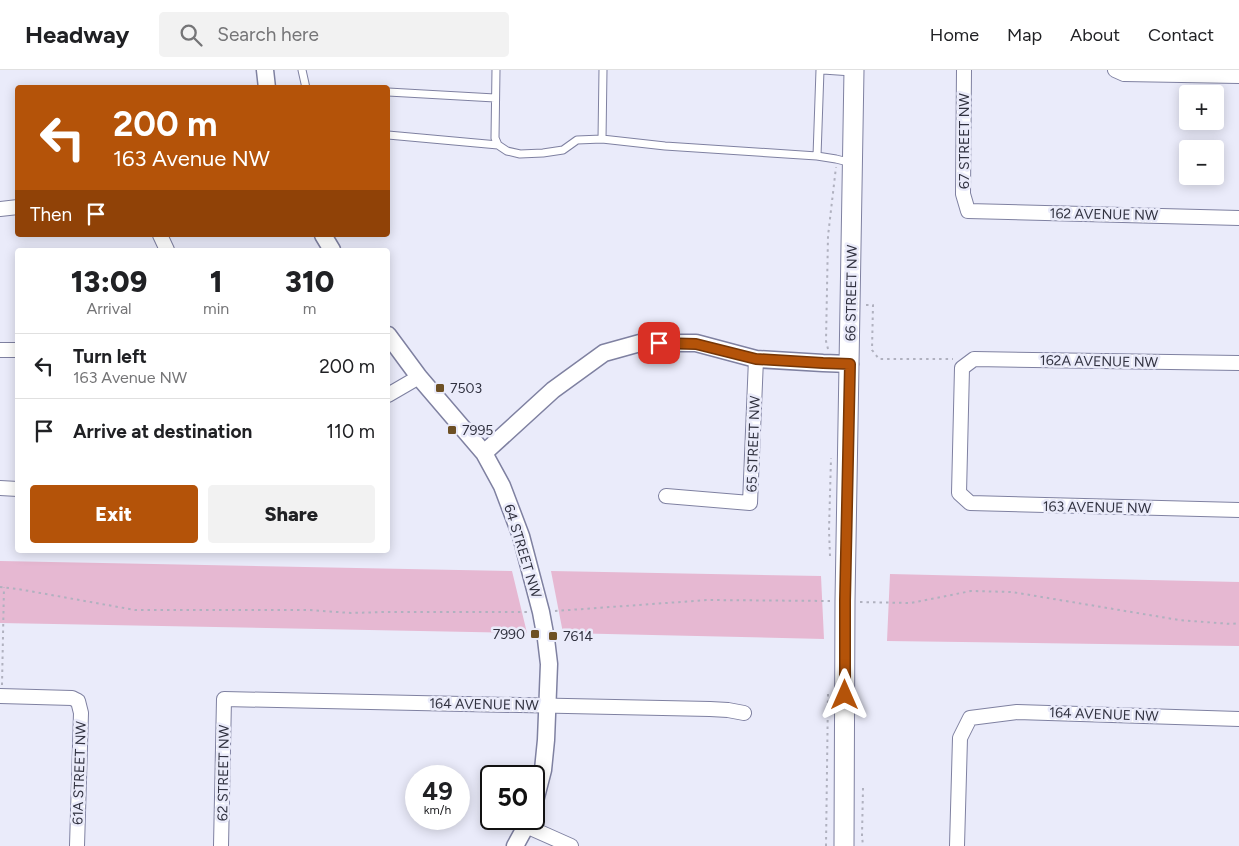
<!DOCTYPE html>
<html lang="en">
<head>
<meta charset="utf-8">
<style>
	:root { --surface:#fff; --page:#f2f2f2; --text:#202124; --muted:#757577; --line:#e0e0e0; --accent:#b45309 }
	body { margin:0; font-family:Figtree,sans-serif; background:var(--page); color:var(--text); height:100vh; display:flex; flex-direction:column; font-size:19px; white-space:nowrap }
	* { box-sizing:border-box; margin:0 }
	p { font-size:16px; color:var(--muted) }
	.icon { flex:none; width:28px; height:28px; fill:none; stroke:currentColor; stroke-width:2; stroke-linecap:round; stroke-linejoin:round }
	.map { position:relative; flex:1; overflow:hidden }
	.panel { position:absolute; left:15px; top:178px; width:375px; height:305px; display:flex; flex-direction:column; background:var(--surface); border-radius:5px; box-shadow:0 2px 12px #0003 }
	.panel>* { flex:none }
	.top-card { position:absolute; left:15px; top:15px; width:375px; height:152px; border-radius:5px; box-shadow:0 2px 12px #0003; background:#b45309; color:#fff; overflow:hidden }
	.controls { position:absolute; left:1179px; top:15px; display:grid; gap:10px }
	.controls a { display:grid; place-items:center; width:45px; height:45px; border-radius:5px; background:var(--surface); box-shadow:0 2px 12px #0003; font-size:25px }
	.speed { position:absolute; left:405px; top:695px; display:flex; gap:10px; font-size:25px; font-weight:700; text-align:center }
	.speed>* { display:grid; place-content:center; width:65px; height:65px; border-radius:50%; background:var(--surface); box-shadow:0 2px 12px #0003; line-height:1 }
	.speed small { font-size:12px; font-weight:400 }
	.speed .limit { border:2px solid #111; border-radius:8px; background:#fff; color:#111 }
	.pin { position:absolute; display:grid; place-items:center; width:42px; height:42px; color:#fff; margin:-21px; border-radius:10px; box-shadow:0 2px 8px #0006 }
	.me { position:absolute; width:55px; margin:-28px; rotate:0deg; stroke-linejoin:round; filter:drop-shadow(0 0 4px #0008) }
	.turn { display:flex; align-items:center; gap:18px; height:105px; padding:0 15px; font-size:22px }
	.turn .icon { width:65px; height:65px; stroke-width:2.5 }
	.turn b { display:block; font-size:35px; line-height:42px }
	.then { display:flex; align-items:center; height:48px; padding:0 15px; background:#0003; gap:10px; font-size:19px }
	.eta { display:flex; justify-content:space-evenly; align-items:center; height:85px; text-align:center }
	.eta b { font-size:30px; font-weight:800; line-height:35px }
	.button { display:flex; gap:10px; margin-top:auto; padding:10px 15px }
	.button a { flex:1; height:58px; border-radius:5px; background:var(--accent); color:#fff; font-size:20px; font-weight:800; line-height:58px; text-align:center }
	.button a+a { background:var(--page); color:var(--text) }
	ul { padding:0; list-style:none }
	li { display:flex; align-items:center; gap:15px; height:65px; padding:0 15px; border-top:1px solid var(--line) }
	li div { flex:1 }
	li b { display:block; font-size:19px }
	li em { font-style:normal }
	header { display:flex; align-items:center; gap:30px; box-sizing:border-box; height:70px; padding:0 25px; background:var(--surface); border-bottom:1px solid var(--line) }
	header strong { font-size:24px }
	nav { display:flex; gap:28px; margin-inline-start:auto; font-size:18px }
	.search { width:350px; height:45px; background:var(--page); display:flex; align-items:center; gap:12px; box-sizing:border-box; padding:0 18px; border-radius:5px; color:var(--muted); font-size:19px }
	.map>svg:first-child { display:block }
	.green { fill:#e6b8d2 }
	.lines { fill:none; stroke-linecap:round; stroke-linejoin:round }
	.service-casing { stroke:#7f81a1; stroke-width:9 }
	.minor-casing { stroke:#7f81a1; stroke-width:16 }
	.tertiary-casing { stroke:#7f81a1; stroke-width:19 }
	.secondary-casing { stroke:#7f81a1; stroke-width:21 }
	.path { stroke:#b0b1bf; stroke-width:2; stroke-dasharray:2.5 4; stroke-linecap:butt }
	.service { stroke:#fff; stroke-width:7 }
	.minor { stroke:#fff; stroke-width:14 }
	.tertiary { stroke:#fff; stroke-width:16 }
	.secondary { stroke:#fff; stroke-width:19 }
	.route-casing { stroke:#753606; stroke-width:12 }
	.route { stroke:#b45309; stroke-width:9 }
	.poi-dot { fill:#6d5024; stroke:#eaebfa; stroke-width:2 }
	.labels { text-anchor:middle; stroke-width:5; stroke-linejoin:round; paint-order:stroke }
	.street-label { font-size:14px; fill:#313240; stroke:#eaebfa }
	.poi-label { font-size:14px; fill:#313240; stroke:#eaebfa; text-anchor:start }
</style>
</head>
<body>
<header>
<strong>Headway</strong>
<div class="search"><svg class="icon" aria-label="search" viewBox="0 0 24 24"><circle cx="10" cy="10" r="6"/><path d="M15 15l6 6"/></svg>Search here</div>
<nav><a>Home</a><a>Map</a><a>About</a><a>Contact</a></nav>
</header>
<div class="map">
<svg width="1239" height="776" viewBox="0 0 1239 776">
	<rect width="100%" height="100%" fill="#eaebfa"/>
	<path class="green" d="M 0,491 L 512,501 L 527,563 L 0,553 Z
		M 551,501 L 821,506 L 824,569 L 563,563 Z
		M 890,504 L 1239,512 L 1239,576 L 887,571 Z"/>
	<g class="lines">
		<g class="service-casing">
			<path id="service" d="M 302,0 L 306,18
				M 496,0 L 495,68 L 498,75 L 507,81 L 520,84 L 543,83 L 563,80 L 577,70 L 602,69
				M 603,0 L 602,69 L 665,76 L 817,86 L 836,89 L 852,93
				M 823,0 L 852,2
				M 388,22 L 495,28
				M 388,65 L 498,75
				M 817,86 L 820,0"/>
		</g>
		<g class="minor-casing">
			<path id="minor" d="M 964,0 L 963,124 L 968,141 L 1239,148
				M 1115,0 L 1124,4 L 1239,6
				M 0,139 L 18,137
				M 160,165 L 167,180
				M 0,280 L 18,280
				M 1239,293 L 974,289 L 962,298 L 959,423 L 970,433 L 1239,440
				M 388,325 L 419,307
				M 0,418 L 18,419
				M 666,426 L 750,433 L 756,289
				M 0,626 L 72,628 L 78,631 L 81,643 L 77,776
				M 526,756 L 571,776
				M 221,776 L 224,629 L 710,639 L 728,640 L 744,643
				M 957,776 L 960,668 L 970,648 L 1017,642 L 1239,649"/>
		</g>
		<g class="tertiary-casing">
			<path id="tertiary" d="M 265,0 L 267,18
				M 323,165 L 332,180
				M 388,265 L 419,307 L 484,383 L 502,416 L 521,466 L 541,542 L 546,569 L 549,594 L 546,670 L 543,700 L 534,735
				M 484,383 L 553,320 L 604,283 L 640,273 L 696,273 L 756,289 L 823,293 L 850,294
				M 515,776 L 526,756 L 529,749"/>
		</g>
		<g class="secondary-casing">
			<path id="secondary" d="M 844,776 L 845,531 L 854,0"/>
		</g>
		<path class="path" d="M 866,235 L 873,235 L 872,280 L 879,289 L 953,289
			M 828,279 L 826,271 L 828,166 L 836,97
			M 830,486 L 829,460 L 831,388
			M 0,517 L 18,519 L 135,540 L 309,540 L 351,543 L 384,542 L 528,542
			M 860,532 L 911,533 L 971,521 L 1012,522 L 1179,550 L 1231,554 L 1239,553
			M 555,541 L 708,530 L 830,531
			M 2,615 L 4,517
			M 863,718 L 862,766 L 863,776
			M 826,776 L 828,623"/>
		<use href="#service" class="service"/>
		<use href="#minor" class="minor"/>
		<use href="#tertiary" class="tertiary"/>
		<use href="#secondary" class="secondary"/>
	</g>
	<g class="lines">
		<g class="route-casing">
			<path id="route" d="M 659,273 L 696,274 L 756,289 L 823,293 L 850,294 L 845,531 L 845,625"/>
		</g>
		<use href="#route" class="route"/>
	</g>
	<g class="poi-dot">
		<rect x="435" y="313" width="10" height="10" rx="2.5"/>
		<rect x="447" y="355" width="10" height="10" rx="2.5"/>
		<rect x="530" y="559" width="10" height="10" rx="2.5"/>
		<rect x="548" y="561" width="10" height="10" rx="2.5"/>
	</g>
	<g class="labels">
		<g class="street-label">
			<text transform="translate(964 71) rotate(-90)" y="5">67 STREET NW</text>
			<text transform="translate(1104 144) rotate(1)" y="5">162 AVENUE NW</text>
			<text transform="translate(851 223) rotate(-89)" y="5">66 STREET NW</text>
			<text transform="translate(1099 291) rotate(1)" y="5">162A AVENUE NW</text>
			<text transform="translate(753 374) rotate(-88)" y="5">65 STREET NW</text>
			<text transform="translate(1097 437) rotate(1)" y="5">163 AVENUE NW</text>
			<text transform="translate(523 481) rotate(73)" y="5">64 STREET NW</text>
			<text transform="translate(484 634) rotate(1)" y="5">164 AVENUE NW</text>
			<text transform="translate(1104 644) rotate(2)" y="5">164 AVENUE NW</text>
			<text transform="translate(79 703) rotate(-88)" y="5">61A STREET NW</text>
			<text transform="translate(223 703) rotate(-89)" y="5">62 STREET NW</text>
		</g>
		<g class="poi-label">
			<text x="450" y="323">7503</text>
			<text x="462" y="365">7995</text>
			<text x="525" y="569" text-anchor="end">7990</text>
			<text x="563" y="571">7614</text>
		</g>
	</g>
</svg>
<div class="controls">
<a>+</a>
<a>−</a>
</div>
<div class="speed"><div>49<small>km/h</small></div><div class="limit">50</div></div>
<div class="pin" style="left:659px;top:273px;background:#d93025"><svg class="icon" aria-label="arrive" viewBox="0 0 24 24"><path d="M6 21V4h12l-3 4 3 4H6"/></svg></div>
<svg class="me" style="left:845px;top:625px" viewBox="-20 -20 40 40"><path d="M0-17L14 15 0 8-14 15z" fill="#b45309" stroke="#fff" stroke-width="4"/></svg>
<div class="top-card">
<div class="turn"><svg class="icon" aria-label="left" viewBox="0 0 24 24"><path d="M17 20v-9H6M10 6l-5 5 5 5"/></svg><div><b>200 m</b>163 Avenue NW</div></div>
<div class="then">Then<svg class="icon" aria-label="arrive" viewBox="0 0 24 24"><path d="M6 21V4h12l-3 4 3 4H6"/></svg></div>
</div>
<section class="panel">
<div class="eta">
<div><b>13:09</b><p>Arrival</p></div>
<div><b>1</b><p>min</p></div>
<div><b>310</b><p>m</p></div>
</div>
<ul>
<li><svg class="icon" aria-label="left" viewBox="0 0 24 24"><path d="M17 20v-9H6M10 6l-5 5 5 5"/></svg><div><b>Turn left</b><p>163 Avenue NW</p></div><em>200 m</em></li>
<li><svg class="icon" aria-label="arrive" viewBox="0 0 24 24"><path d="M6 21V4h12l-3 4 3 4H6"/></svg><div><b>Arrive at destination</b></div><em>110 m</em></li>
</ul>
<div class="button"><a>Exit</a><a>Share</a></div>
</section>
</div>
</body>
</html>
